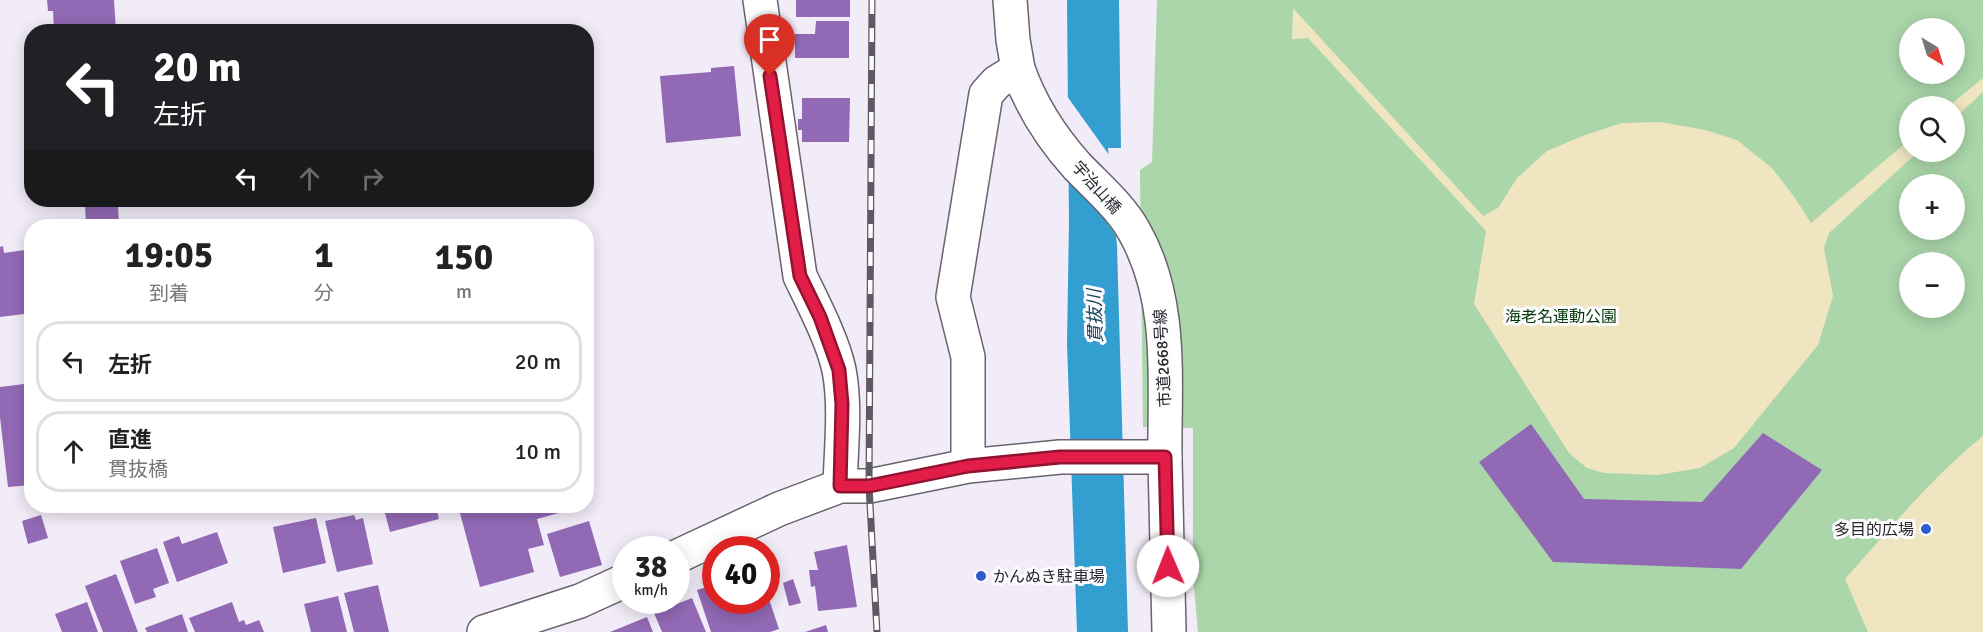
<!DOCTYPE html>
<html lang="ja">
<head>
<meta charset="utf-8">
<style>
	:root { --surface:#fff; --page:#f6f6f6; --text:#222; --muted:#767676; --line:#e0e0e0 }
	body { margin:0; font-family:Signika,"Noto Sans JP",sans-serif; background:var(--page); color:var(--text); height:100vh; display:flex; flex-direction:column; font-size:22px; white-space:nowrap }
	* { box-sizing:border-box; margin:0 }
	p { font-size:20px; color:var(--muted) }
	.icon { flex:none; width:33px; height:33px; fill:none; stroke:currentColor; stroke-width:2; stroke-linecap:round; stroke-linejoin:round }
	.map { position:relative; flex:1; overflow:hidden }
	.panel { position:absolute; left:24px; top:219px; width:570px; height:294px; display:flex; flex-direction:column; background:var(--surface); border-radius:24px; box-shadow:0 3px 15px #0003 }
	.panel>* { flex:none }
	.guide { position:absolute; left:24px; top:24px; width:570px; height:183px; border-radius:24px; box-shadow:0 3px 15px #0003; background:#202124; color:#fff; overflow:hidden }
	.needle { width:39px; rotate:142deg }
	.controls { position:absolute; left:1899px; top:18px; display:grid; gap:12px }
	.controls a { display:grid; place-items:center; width:66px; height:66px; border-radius:50%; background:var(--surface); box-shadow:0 3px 15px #0003; font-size:30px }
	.speed { position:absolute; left:612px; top:536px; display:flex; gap:12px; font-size:30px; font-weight:700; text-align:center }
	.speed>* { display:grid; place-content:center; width:78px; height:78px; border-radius:50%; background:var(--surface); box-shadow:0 3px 15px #0003; line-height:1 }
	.speed small { font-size:15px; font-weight:400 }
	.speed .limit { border:9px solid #d22; background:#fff; color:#111 }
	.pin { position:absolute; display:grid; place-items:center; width:51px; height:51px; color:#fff; margin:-62px -26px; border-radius:50% 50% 50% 0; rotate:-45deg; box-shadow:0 0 6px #0007 }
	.pin .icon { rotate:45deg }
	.me { position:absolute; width:66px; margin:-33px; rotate:359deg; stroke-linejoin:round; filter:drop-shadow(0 0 4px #0008) }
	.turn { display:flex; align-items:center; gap:21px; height:126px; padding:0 30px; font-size:27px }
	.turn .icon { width:78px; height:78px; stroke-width:2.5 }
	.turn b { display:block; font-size:42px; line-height:51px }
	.lanes { display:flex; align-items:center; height:57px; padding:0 30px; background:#0003; justify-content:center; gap:30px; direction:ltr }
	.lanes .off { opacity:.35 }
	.eta { display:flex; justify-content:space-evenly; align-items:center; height:102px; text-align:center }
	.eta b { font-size:36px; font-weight:700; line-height:42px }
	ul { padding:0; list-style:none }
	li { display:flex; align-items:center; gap:18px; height:81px; margin:0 12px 9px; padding:0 18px; border:3px solid var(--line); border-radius:24px }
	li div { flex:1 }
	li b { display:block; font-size:22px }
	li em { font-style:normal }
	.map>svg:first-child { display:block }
	.green { fill:#aad6a9; fill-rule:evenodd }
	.sand { fill:#efe5c0 }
	.water { fill:#339fd1 }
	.pier { fill:#f2ecf8 }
	.building { fill:#9269b5 }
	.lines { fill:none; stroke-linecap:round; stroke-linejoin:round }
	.minor-casing { stroke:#68636e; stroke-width:36 }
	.tertiary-casing { stroke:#68636e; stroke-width:36 }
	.minor { stroke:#fff; stroke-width:33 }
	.tertiary { stroke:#fff; stroke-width:33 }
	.rail-casing { stroke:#5e5a61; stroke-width:7 }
	.rail { stroke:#fcfbfe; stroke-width:4.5; stroke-dasharray:14; stroke-linecap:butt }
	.route-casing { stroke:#92132f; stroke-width:15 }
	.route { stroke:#e11d48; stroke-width:10 }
	.poi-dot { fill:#2c5dcb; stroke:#fcfbfe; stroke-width:2 }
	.labels { text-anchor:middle; stroke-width:6; stroke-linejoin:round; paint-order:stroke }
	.street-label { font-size:16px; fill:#29262b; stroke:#fcfbfe }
	.park-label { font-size:16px; fill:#033709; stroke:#fcfbfe }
	.poi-label { font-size:16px; fill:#29262b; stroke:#fcfbfe; text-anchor:end }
	.water-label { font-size:18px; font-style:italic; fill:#174358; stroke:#fcfbfe }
</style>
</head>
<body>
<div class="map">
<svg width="1983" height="632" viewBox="0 0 1983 632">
	<rect width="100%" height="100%" fill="#f2ecf8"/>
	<path class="green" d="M 1157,0 L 1983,0 L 1983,632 L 1198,632 L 1193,577 L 1193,428 L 1143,427 L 1140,170 L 1152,162 ZM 1910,28 L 1954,28 L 1954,74 L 1910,74 ZM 1910,106 L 1954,106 L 1954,152 L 1910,152 ZM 1910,184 L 1954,184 L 1954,230 L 1910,230 ZM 1910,262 L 1954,262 L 1954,308 L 1910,308 Z"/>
	<path class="sand" d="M 1293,8 L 1483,216 L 1498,208 L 1517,178 L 1547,151 L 1582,136 L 1622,123 L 1660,122 L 1705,130 L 1737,140 L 1772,168 L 1795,198 L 1811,223 L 1909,140 L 1910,152 L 1918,152 L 1829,233 L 1824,248 L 1833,296 L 1818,345 L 1734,448 L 1700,468 L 1658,475 L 1604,473 L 1587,468 L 1569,453 L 1474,304 L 1486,231 L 1308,38 L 1292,39 Z
		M 1983,78 L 1983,92 L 1955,118 L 1954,106 L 1949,106 Z
		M 1983,436 L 1983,632 L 1868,632 L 1845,579 C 1889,530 1931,478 1983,436 Z"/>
	<path class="water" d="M 1067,0 L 1119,0 L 1121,148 L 1108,148 L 1117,246 L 1128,632 L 1077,632 L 1067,344 L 1069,222 Z"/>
	<path class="pier" d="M 1064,92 L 1112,159 L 1120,241 L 1100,213 L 1065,177 Z"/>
	<path class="building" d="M 47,0 L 114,0 L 116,32 L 54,32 L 53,11 L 48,11 Z
		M 796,0 L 850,0 L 850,17 L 796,17 Z
		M 816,21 L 849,21 L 849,58 L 795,58 L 795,34 L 815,34 Z
		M 734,66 L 741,136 L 666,143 L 660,76 L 711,72 L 711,68 Z
		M 802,98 L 850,98 L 849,142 L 802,142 L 802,130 L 798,130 L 798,119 L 802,119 Z
		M 92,200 L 106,200 L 106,205 L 118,205 L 119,225 L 86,226 L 85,206 L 92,206 Z
		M 3,246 L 4,253 L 32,249 L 32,313 L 0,317 L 0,247 Z
		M 32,383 L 32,485 L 8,487 L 0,417 L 0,387 Z
		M 1531,424 L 1584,499 L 1702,502 L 1763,433 L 1822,470 L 1741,569 L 1553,562 L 1479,462 Z
		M 383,506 L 436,506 L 439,519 L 390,532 Z
		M 458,506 L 565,506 L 566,511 L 537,519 L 544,545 L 528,549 L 534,572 L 480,587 Z
		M 41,515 L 48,538 L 28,544 L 22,521 Z
		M 354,515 L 356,520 L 363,518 L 373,564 L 337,572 L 325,521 Z
		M 316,518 L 326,563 L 283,573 L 273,527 Z
		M 589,521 L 602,565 L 560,577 L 547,534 Z
		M 217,532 L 228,563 L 177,582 L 163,542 L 179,536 L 182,544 Z
		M 847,545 L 857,607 L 818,611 L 815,586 L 811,587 L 809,570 L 818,570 L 814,552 Z
		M 157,548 L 169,583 L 153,589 L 156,597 L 135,604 L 120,561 Z
		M 116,574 L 138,632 L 103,632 L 85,586 Z
		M 793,579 L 801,603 L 789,606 L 783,583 Z
		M 716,584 L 716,600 L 766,600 L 767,593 L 779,629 L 770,632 L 711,632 L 697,590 Z
		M 378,585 L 389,632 L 354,632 L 344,593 Z
		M 338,596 L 347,632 L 311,632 L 304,604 Z
		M 692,598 L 706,632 L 662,632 L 654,613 Z
		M 87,602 L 98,632 L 62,632 L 55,614 Z
		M 232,602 L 239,622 L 244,620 L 246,625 L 259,620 L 264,632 L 195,632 L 189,618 Z
		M 182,614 L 188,632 L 147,632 L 145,628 Z
		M 647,617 L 653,632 L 610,632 Z
		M 826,625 L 828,632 L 805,632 Z"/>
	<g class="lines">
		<g class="minor-casing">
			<path id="minor" d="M 760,0 L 800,276 C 813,303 833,341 839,370 C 846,405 841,450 840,486
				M 968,466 L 968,357 L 953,297 L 986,94 L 997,82 L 1018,69 L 1013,40 L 1010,0
				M 676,557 L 779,509 L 840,486 L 869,486 L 968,466 L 1060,457 L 1165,457
				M 484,632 L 580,601 L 626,580"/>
		</g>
		<g class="tertiary-casing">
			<path id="tertiary" d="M 1018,69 C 1031,106 1051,137 1077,166 C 1096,186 1120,206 1134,231 C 1174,301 1164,382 1165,459 C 1166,516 1168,574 1169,632"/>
		</g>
		<use href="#minor" class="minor"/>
		<use href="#tertiary" class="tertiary"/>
		<g class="rail-casing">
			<path id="rail" d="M 872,0 L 869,486 L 877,632"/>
		</g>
		<use href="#rail" class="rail"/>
	</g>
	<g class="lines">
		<g class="route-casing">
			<path id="route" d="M 770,76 L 800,276 L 820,317 L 839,370 L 842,404 L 840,486 L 869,486 L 968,466 L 1060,457 L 1165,457 L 1168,566"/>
		</g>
		<use href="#route" class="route"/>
	</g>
	<g class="poi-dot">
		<circle cx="1926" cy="529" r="6"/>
		<circle cx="981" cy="576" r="6"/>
	</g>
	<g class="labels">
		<g class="street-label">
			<text transform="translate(1097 187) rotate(48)" y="6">宇治山橋</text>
			<text transform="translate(1162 358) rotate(-93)" y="6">市道2668号線</text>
		</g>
		<g class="park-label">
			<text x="1561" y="322">海老名運動公園</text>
		</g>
		<g class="poi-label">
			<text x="1914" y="535">多目的広場</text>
			<text x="993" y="582" text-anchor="start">かんぬき駐車場</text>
		</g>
		<g class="water-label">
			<text transform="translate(1095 316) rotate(-92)" y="6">貫抜川</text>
		</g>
	</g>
</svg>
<div class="controls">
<a><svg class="needle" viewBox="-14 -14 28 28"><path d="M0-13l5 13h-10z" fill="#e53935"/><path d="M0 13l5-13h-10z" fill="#767676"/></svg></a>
<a><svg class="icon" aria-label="search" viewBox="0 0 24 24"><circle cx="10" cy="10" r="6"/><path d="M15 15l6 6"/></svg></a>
<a>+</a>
<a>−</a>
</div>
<div class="speed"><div>38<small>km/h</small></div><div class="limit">40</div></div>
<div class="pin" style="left:770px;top:76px;background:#d93025"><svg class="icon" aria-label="arrive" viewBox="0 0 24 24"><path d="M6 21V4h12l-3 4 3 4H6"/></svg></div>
<svg class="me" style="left:1168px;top:566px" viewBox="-20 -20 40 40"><circle r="19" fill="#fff"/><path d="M0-13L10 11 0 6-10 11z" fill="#e11d48"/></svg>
<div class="guide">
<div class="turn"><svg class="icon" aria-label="left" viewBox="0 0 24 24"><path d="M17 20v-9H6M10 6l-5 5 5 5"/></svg><div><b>20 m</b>左折</div></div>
<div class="lanes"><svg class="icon" aria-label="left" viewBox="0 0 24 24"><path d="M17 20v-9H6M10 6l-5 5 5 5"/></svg><svg class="icon off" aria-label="ahead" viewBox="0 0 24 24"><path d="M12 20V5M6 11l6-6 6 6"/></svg><svg class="icon off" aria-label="right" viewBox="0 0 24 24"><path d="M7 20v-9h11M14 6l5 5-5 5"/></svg></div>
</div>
<section class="panel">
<div class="eta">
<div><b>19:05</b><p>到着</p></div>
<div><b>1</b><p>分</p></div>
<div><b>150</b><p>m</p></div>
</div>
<ul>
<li><svg class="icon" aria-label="left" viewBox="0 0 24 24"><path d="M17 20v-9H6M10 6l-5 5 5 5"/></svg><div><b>左折</b></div><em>20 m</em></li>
<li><svg class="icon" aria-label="ahead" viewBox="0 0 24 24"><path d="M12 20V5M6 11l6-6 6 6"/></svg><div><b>直進</b><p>貫抜橋</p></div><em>10 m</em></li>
</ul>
</section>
</div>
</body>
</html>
